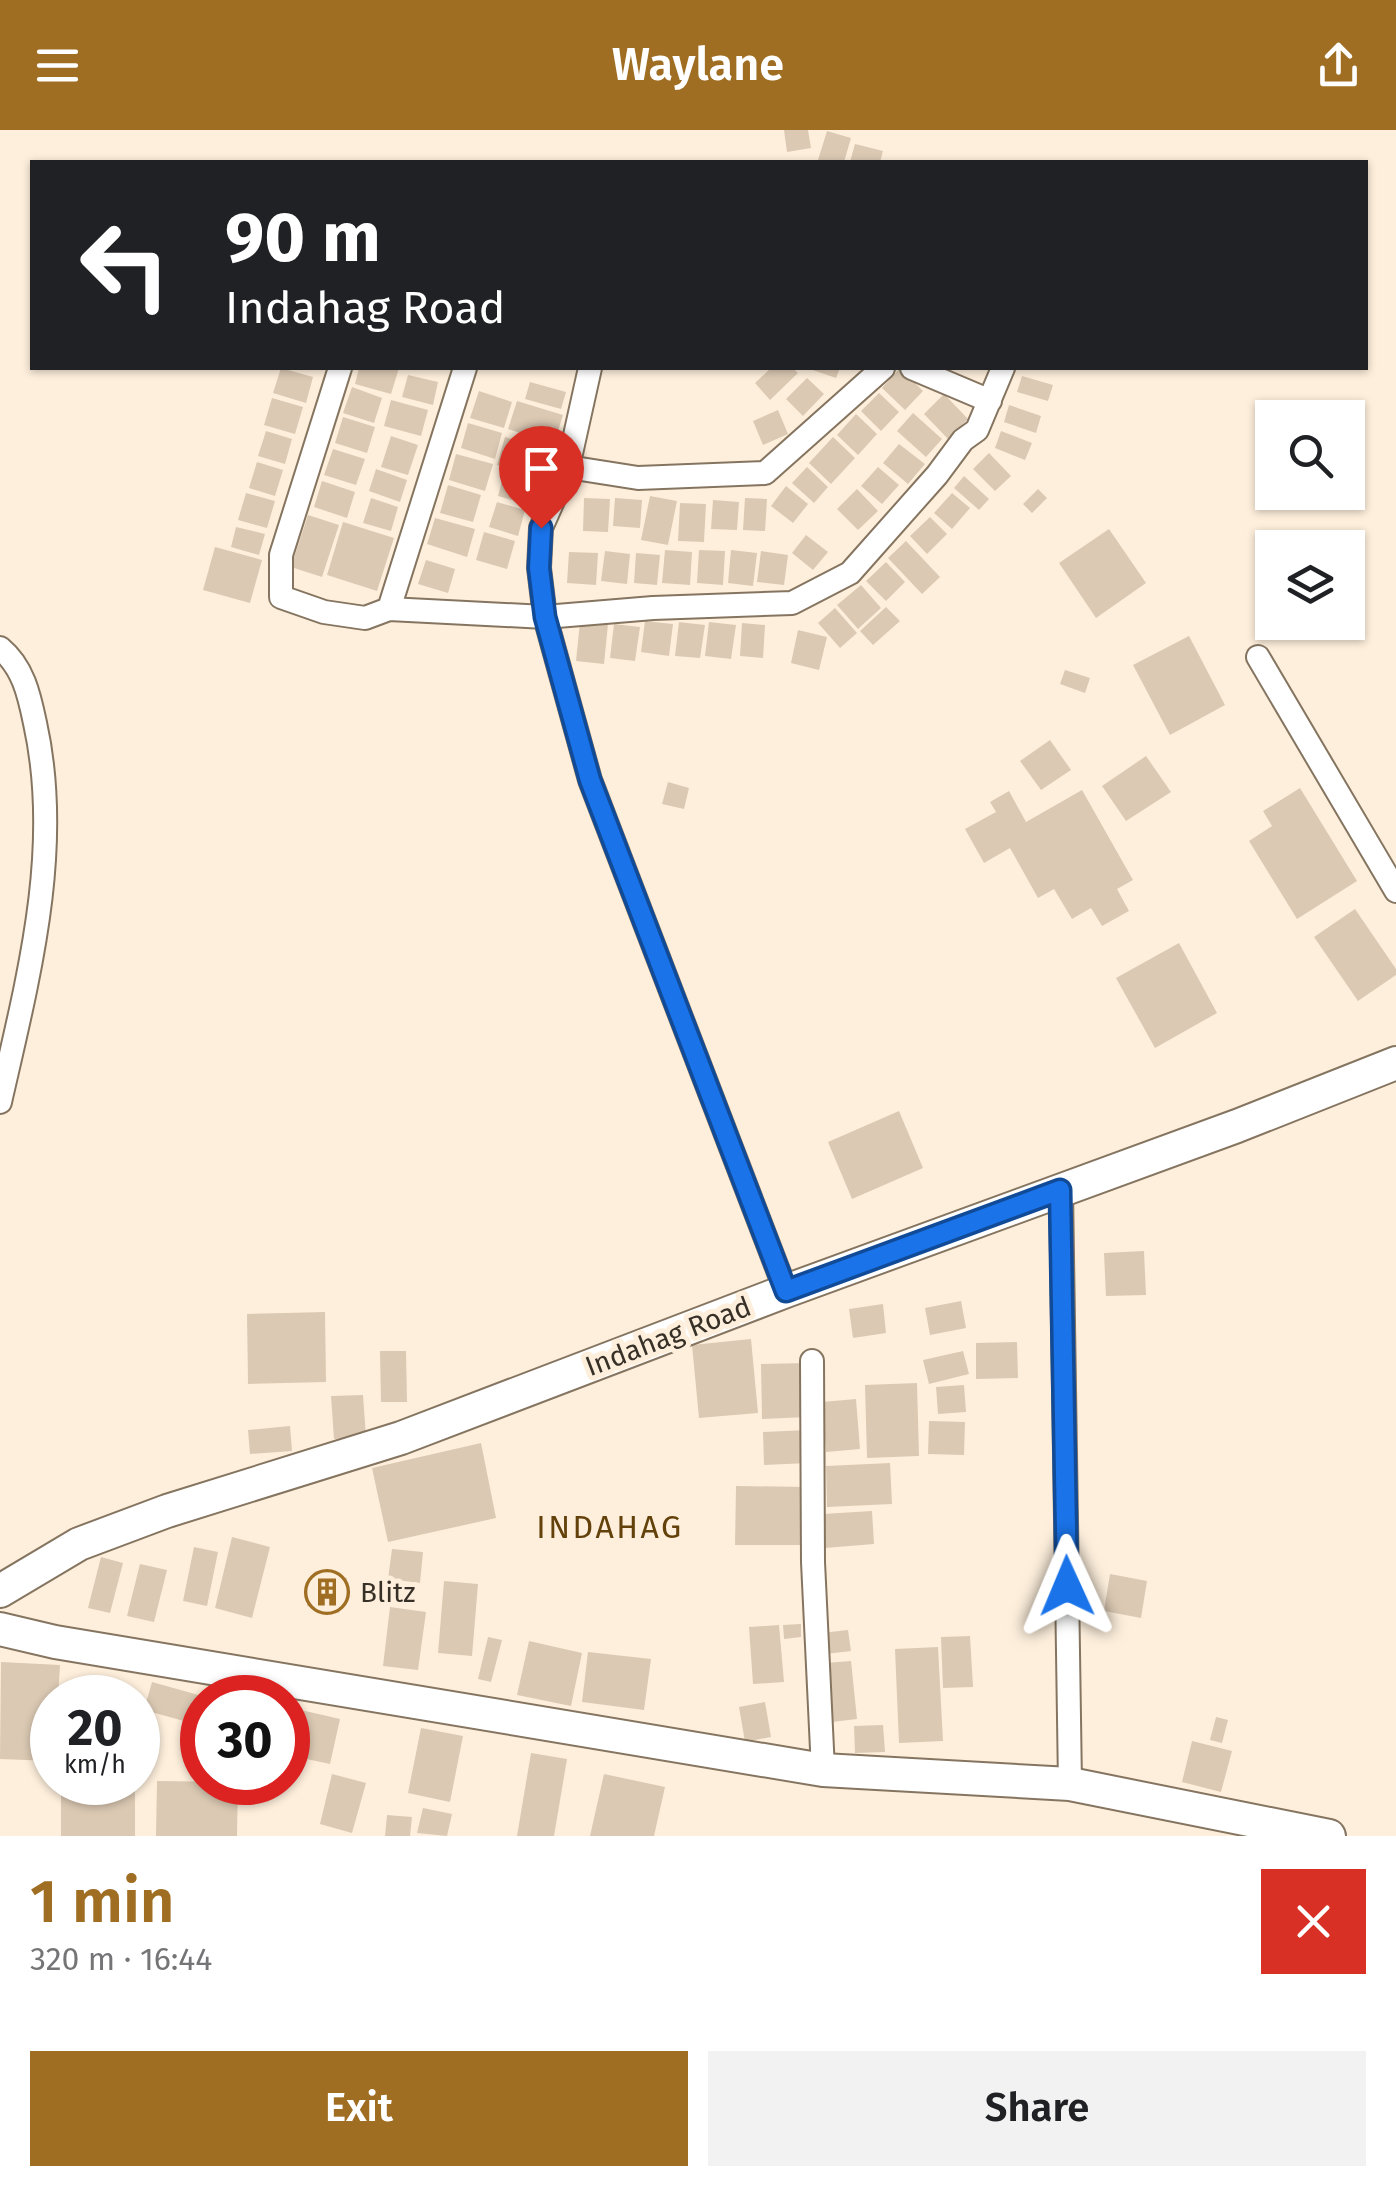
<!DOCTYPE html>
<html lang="en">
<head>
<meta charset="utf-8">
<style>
	:root { --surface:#fff; --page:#f2f2f2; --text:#202124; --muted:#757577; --accent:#9f6e22 }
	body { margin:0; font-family:"Fira Sans",sans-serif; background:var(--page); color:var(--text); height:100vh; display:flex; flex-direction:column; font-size:38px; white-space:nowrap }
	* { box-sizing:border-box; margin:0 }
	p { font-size:32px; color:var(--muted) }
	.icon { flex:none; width:55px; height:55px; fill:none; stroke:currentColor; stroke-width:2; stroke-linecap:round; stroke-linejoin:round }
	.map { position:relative; height:1706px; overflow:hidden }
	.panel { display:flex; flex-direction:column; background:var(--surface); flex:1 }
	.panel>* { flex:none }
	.hud { position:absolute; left:30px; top:30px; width:1338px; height:210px; border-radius:0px; box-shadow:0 2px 8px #0004; background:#202124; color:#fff; overflow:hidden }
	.tools { position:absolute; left:1255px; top:270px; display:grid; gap:20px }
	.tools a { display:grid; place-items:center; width:110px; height:110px; border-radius:0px; background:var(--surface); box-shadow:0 2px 8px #0004; font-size:50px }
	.speed { position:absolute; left:30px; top:1545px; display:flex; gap:20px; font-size:50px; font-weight:700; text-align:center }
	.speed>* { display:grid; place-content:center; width:130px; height:130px; border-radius:50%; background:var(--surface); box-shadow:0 2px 8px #0004; line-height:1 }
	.speed small { font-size:25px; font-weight:400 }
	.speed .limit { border:15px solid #d22; background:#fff; color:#111 }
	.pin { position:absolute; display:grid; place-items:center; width:85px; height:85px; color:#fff; margin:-102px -42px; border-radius:50% 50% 50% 0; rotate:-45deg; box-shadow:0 0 10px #0007 }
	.pin .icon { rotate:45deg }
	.me { position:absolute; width:110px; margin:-55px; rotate:359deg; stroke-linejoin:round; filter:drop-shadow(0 0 8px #0008) }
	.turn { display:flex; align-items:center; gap:35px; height:210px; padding:0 30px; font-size:45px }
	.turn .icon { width:130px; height:130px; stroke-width:2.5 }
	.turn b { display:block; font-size:70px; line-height:85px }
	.round { display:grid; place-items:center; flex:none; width:105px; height:105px; border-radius:0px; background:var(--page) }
	.headline { display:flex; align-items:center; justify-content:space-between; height:170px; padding:0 30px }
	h1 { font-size:60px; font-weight:600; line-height:75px; color:var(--accent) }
	.button { display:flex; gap:20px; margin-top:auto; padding:20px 30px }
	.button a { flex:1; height:115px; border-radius:0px; background:var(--accent); color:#fff; font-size:40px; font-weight:600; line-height:115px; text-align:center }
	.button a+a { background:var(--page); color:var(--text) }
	header { display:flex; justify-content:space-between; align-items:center; height:130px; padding:0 30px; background:var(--accent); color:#fff; font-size:45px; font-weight:600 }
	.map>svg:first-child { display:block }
	.building { fill:#dbc9b3 }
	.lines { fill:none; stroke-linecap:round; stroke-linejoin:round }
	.street-casing { stroke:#857560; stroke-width:26 }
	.secondary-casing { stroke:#857560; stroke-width:36 }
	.street { stroke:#fff; stroke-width:22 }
	.secondary { stroke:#fff; stroke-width:32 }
	.route-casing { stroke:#114b97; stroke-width:25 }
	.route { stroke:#1a73e8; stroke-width:18 }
	.labels { text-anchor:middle; stroke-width:10; stroke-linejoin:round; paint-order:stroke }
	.street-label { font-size:28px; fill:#373027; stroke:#feefdc }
	.poi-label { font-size:28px; fill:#373027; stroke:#feefdc; text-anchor:start }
	.quarter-label { font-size:32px; letter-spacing:2.5px; fill:#62410a; stroke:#feefdc }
</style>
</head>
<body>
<header><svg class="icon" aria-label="menu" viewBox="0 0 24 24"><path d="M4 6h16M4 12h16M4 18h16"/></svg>Waylane<svg class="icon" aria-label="share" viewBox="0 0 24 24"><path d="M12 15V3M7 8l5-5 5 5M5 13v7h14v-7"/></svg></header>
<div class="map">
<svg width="1396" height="1706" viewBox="0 0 1396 1706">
	<rect width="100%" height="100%" fill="#feefdc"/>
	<path class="building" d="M 784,0 L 808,0 L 811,18 L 787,22 Z
		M 827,1 L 851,8 L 844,32 L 818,30 Z
		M 855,14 L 883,21 L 880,32 L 850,32 Z
		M 281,238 L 313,247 L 306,273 L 273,263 Z
		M 359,238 L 399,238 L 391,264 L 355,254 Z
		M 771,238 L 793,238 L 798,243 L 770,270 L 755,253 Z
		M 807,238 L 840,238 L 836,248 Z
		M 900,238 L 923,261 L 905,280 L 882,258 Z
		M 408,245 L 438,252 L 433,275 L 402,267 Z
		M 1022,246 L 1053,255 L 1048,271 L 1017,262 Z
		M 807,248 L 824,264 L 803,286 L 786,269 Z
		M 530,252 L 566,262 L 561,279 L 525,269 Z
		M 352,257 L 382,268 L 374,293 L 343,283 Z
		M 479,261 L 512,272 L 504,298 L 470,288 Z
		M 879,263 L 899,282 L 881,301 L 861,281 Z
		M 944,264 L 968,289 L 948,309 L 924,284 Z
		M 272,268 L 303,277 L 295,304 L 264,295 Z
		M 391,270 L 428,280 L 421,306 L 384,296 Z
		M 517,271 L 563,285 L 554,314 L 508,299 Z
		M 1009,275 L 1041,286 L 1036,303 L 1004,292 Z
		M 778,280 L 788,304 L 763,315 L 753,291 Z
		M 913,283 L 942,309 L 926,327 L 897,301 Z
		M 856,284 L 877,304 L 858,325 L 837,305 Z
		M 343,287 L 375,297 L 367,323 L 335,313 Z
		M 468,293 L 502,303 L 495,329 L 461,318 Z
		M 266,301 L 292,309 L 285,334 L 258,326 Z
		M 1001,301 L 1032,313 L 1025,330 L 995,318 Z
		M 391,306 L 418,315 L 408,345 L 381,337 Z
		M 505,307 L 546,319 L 538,348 L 497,335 Z
		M 833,307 L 855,328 L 831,354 L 809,333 Z
		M 899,314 L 925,334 L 908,354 L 883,333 Z
		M 333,319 L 365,329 L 356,355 L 324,345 Z
		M 989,323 L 1011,346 L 995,361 L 973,339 Z
		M 456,324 L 493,334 L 485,361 L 449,350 Z
		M 257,332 L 283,340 L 275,366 L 249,358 Z
		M 807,337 L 828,357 L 814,373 L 792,353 Z
		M 878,337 L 899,355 L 882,374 L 861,356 Z
		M 376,339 L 407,350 L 400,372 L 369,361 Z
		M 504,343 L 535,351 L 529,375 L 498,366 Z
		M 964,346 L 989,369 L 979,380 L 954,358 Z
		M 322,351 L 355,362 L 347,388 L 314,377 Z
		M 448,355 L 481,365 L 473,392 L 440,383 Z
		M 786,356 L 808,374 L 793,393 L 771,376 Z
		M 857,359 L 878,381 L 858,400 L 837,379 Z
		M 1038,359 L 1047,368 L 1032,383 L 1023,374 Z
		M 246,363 L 275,371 L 267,398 L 238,390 Z
		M 952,363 L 970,378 L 952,399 L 934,383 Z
		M 650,366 L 677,371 L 668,415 L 641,410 Z
		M 371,368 L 398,377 L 391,401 L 363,393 Z
		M 584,368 L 610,369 L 608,402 L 583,401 Z
		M 615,368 L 642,370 L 640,398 L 613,396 Z
		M 745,368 L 767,369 L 765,401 L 743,400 Z
		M 713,370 L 739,372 L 737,400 L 711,399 Z
		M 497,372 L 525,380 L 518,406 L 489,397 Z
		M 680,373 L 706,374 L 704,412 L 678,411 Z
		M 308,385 L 339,395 L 322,447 L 291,437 Z
		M 930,387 L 947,404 L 927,424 L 910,406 Z
		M 435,388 L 475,399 L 467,427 L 427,414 Z
		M 343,392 L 394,408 L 377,461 L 327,445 Z
		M 236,397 L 265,404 L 259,425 L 231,417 Z
		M 1109,399 L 1146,453 L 1096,488 L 1059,433 Z
		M 484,402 L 515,411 L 507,439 L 476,430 Z
		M 806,405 L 828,422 L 813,440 L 792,423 Z
		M 906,411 L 940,447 L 922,464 L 888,428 Z
		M 215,417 L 262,430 L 250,473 L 203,460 Z
		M 665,420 L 692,422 L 690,455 L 662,453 Z
		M 699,420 L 725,421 L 723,455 L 697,453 Z
		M 731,420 L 757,423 L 753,456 L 728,453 Z
		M 605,421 L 630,424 L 627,454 L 601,451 Z
		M 761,421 L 788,425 L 784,455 L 757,452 Z
		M 569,422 L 598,423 L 596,455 L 567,453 Z
		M 636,423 L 660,425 L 657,455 L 634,453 Z
		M 426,430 L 455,439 L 448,463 L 418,454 Z
		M 886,432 L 905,452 L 886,471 L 866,451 Z
		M 861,455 L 881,478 L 858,499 L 837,475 Z
		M 886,477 L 900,491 L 873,515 L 860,501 Z
		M 835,478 L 857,503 L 840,518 L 818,493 Z
		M 645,491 L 673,494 L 669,526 L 641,522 Z
		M 580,492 L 608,494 L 604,534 L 576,531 Z
		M 679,492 L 705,495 L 700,528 L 675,526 Z
		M 709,492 L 736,495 L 731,529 L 705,526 Z
		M 742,493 L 765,495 L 763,528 L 740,526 Z
		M 614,494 L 640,497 L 635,531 L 610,528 Z
		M 798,500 L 827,507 L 819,540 L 791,533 Z
		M 1189,506 L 1225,575 L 1170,605 L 1133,535 Z
		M 1065,540 L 1090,548 L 1085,563 L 1060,554 Z
		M 1050,610 L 1071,640 L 1041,660 L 1020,631 Z
		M 1146,626 L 1171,662 L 1126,691 L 1102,656 Z
		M 668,652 L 689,658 L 684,679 L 662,674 Z
		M 1300,658 L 1357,751 L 1297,789 L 1249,711 L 1272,696 L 1263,681 Z
		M 1082,660 L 1133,750 L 1117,759 L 1129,781 L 1102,796 L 1091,778 L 1072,789 L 1054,759 L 1038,768 L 1010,718 L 984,733 L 965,699 L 996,682 L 990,672 L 1009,661 L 1026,692 Z
		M 1355,779 L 1396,839 L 1396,845 L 1358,871 L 1314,807 Z
		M 1179,813 L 1217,883 L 1155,918 L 1116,848 Z
		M 899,981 L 923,1038 L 852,1069 L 828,1012 Z
		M 1144,1121 L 1146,1165 L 1106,1166 L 1104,1123 Z
		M 961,1171 L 966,1198 L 930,1205 L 925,1178 Z
		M 883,1174 L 886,1203 L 853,1208 L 849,1179 Z
		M 325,1182 L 326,1252 L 248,1254 L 247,1184 Z
		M 751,1209 L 758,1283 L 699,1288 L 692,1215 Z
		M 1017,1212 L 1018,1248 L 976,1249 L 976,1213 Z
		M 380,1221 L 406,1221 L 407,1272 L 381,1272 Z
		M 963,1221 L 969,1244 L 929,1254 L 923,1230 Z
		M 807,1233 L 808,1287 L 762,1289 L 761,1234 Z
		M 917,1253 L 919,1326 L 867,1328 L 865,1255 Z
		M 964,1255 L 966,1282 L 938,1284 L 936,1257 Z
		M 363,1265 L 366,1307 L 334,1309 L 331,1266 Z
		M 856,1269 L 860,1319 L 826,1322 L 822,1272 Z
		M 929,1291 L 965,1292 L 964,1325 L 928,1324 Z
		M 290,1296 L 292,1321 L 250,1324 L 248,1300 Z
		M 808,1300 L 809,1333 L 764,1335 L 763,1302 Z
		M 481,1313 L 496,1388 L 388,1412 L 372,1338 Z
		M 890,1333 L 892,1374 L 827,1377 L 826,1336 Z
		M 736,1356 L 808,1357 L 807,1415 L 735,1415 Z
		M 872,1381 L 874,1414 L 825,1418 L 823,1384 Z
		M 232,1407 L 270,1417 L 252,1488 L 215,1478 Z
		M 194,1417 L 218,1422 L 207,1476 L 183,1471 Z
		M 392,1419 L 423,1422 L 420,1453 L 388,1449 Z
		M 101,1427 L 123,1433 L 110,1483 L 88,1478 Z
		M 140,1434 L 167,1440 L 154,1492 L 127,1486 Z
		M 315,1441 L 347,1448 L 339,1483 L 307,1476 Z
		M 1110,1444 L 1147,1451 L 1141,1488 L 1104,1481 Z
		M 444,1451 L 478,1454 L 472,1526 L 438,1523 Z
		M 390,1477 L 426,1482 L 418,1540 L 383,1536 Z
		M 801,1494 L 801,1507 L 784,1509 L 783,1495 Z
		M 779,1495 L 784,1552 L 753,1554 L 749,1497 Z
		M 848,1500 L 851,1521 L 825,1524 L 822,1503 Z
		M 970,1506 L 973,1557 L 943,1558 L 941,1507 Z
		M 488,1507 L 502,1510 L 491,1552 L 478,1549 Z
		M 529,1511 L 582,1523 L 571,1576 L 517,1565 Z
		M 938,1517 L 943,1611 L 899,1613 L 895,1519 Z
		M 588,1522 L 651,1529 L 644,1580 L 582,1572 Z
		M 851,1531 L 857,1589 L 832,1592 L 825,1533 Z
		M 1,1532 L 60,1535 L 58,1568 L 52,1568 L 52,1631 L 0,1629 Z
		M 152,1552 L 202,1566 L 202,1596 L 144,1580 Z
		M 765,1572 L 771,1607 L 745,1612 L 739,1577 Z
		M 288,1577 L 340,1589 L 330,1634 L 288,1625 Z
		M 1216,1587 L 1228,1590 L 1222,1613 L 1210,1610 Z
		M 138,1594 L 152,1596 L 147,1626 L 138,1624 Z
		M 883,1595 L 885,1622 L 855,1623 L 854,1596 Z
		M 421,1598 L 463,1606 L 450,1672 L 408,1663 Z
		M 1192,1611 L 1232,1621 L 1221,1662 L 1182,1652 Z
		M 531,1623 L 567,1629 L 554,1706 L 517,1706 Z
		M 332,1644 L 366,1653 L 352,1703 L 320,1694 Z
		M 604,1644 L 665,1657 L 654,1706 L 590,1706 Z
		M 157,1651 L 238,1652 L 237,1706 L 156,1706 Z
		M 61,1652 L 135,1652 L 135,1706 L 61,1706 Z
		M 423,1678 L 452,1684 L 447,1706 L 417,1703 Z
		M 387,1685 L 412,1687 L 410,1706 L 385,1706 Z"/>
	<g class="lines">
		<g class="street-casing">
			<path id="street" d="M 340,238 L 281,425 L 281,467 L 324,482 L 365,488 L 389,479 L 545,487 L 653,478 L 792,473 L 850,443 L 937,345 L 963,310 L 977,300 L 1003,238
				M 590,238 L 568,337 L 541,398 L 539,438 L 545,487 L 590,650 L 786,1161
				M 912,238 L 990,271
				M 568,337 L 638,348 L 765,343 L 883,238
				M 389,479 L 465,238
				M 0,518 C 23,537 29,564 35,593 C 63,719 28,849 0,972
				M 1258,527 L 1396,761
				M 1061,1060 L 1070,1654
				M 812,1231 L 813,1432 L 823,1640"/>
		</g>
		<g class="secondary-casing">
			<path id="secondary" d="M 0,1461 L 79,1414 L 167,1381 L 401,1308 L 786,1161 L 1237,996 L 1396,933
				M 0,1499 L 55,1512 L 823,1640 L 1070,1654 L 1329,1706"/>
		</g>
		<use href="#street" class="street"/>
		<use href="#secondary" class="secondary"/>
	</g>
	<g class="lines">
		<g class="route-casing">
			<path id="route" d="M 541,398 L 539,438 L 545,487 L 590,650 L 786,1161 L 1060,1060 L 1067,1456"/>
		</g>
		<use href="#route" class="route"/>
	</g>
	<defs>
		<g id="building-ring" transform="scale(2.25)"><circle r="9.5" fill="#feefdc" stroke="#9f6e22" stroke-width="1.5"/><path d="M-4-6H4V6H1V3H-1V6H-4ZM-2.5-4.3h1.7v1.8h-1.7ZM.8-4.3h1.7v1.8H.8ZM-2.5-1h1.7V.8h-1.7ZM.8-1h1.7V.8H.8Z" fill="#9f6e22"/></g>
	</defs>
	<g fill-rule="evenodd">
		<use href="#building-ring" x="327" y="1462"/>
	</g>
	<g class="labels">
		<g class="street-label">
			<text transform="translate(668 1206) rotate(-21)" y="10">Indahag Road</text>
		</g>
		<g class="poi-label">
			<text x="360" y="1472">Blitz</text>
		</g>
		<g class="quarter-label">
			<text x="610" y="1408">INDAHAG</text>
		</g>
	</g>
</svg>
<div class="tools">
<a><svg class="icon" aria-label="search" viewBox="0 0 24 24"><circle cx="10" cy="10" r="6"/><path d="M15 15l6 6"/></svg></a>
<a><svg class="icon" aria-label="layers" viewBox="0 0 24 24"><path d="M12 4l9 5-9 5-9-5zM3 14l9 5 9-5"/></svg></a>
</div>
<div class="speed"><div>20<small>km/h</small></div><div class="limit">30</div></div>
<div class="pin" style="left:541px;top:398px;background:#d93025"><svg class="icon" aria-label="arrive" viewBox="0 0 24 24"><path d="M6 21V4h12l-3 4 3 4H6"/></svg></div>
<svg class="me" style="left:1067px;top:1456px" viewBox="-20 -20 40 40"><path d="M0-17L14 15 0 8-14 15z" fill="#1a73e8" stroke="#fff" stroke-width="4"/></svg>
<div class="hud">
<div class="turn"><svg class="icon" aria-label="left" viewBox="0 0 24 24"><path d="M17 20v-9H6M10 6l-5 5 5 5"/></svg><div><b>90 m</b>Indahag Road</div></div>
</div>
</div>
<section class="panel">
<div class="headline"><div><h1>1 min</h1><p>320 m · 16:44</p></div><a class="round" style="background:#d93025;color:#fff"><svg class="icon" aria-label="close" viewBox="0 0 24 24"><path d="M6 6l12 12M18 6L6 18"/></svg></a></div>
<div class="button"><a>Exit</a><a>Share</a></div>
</section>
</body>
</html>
